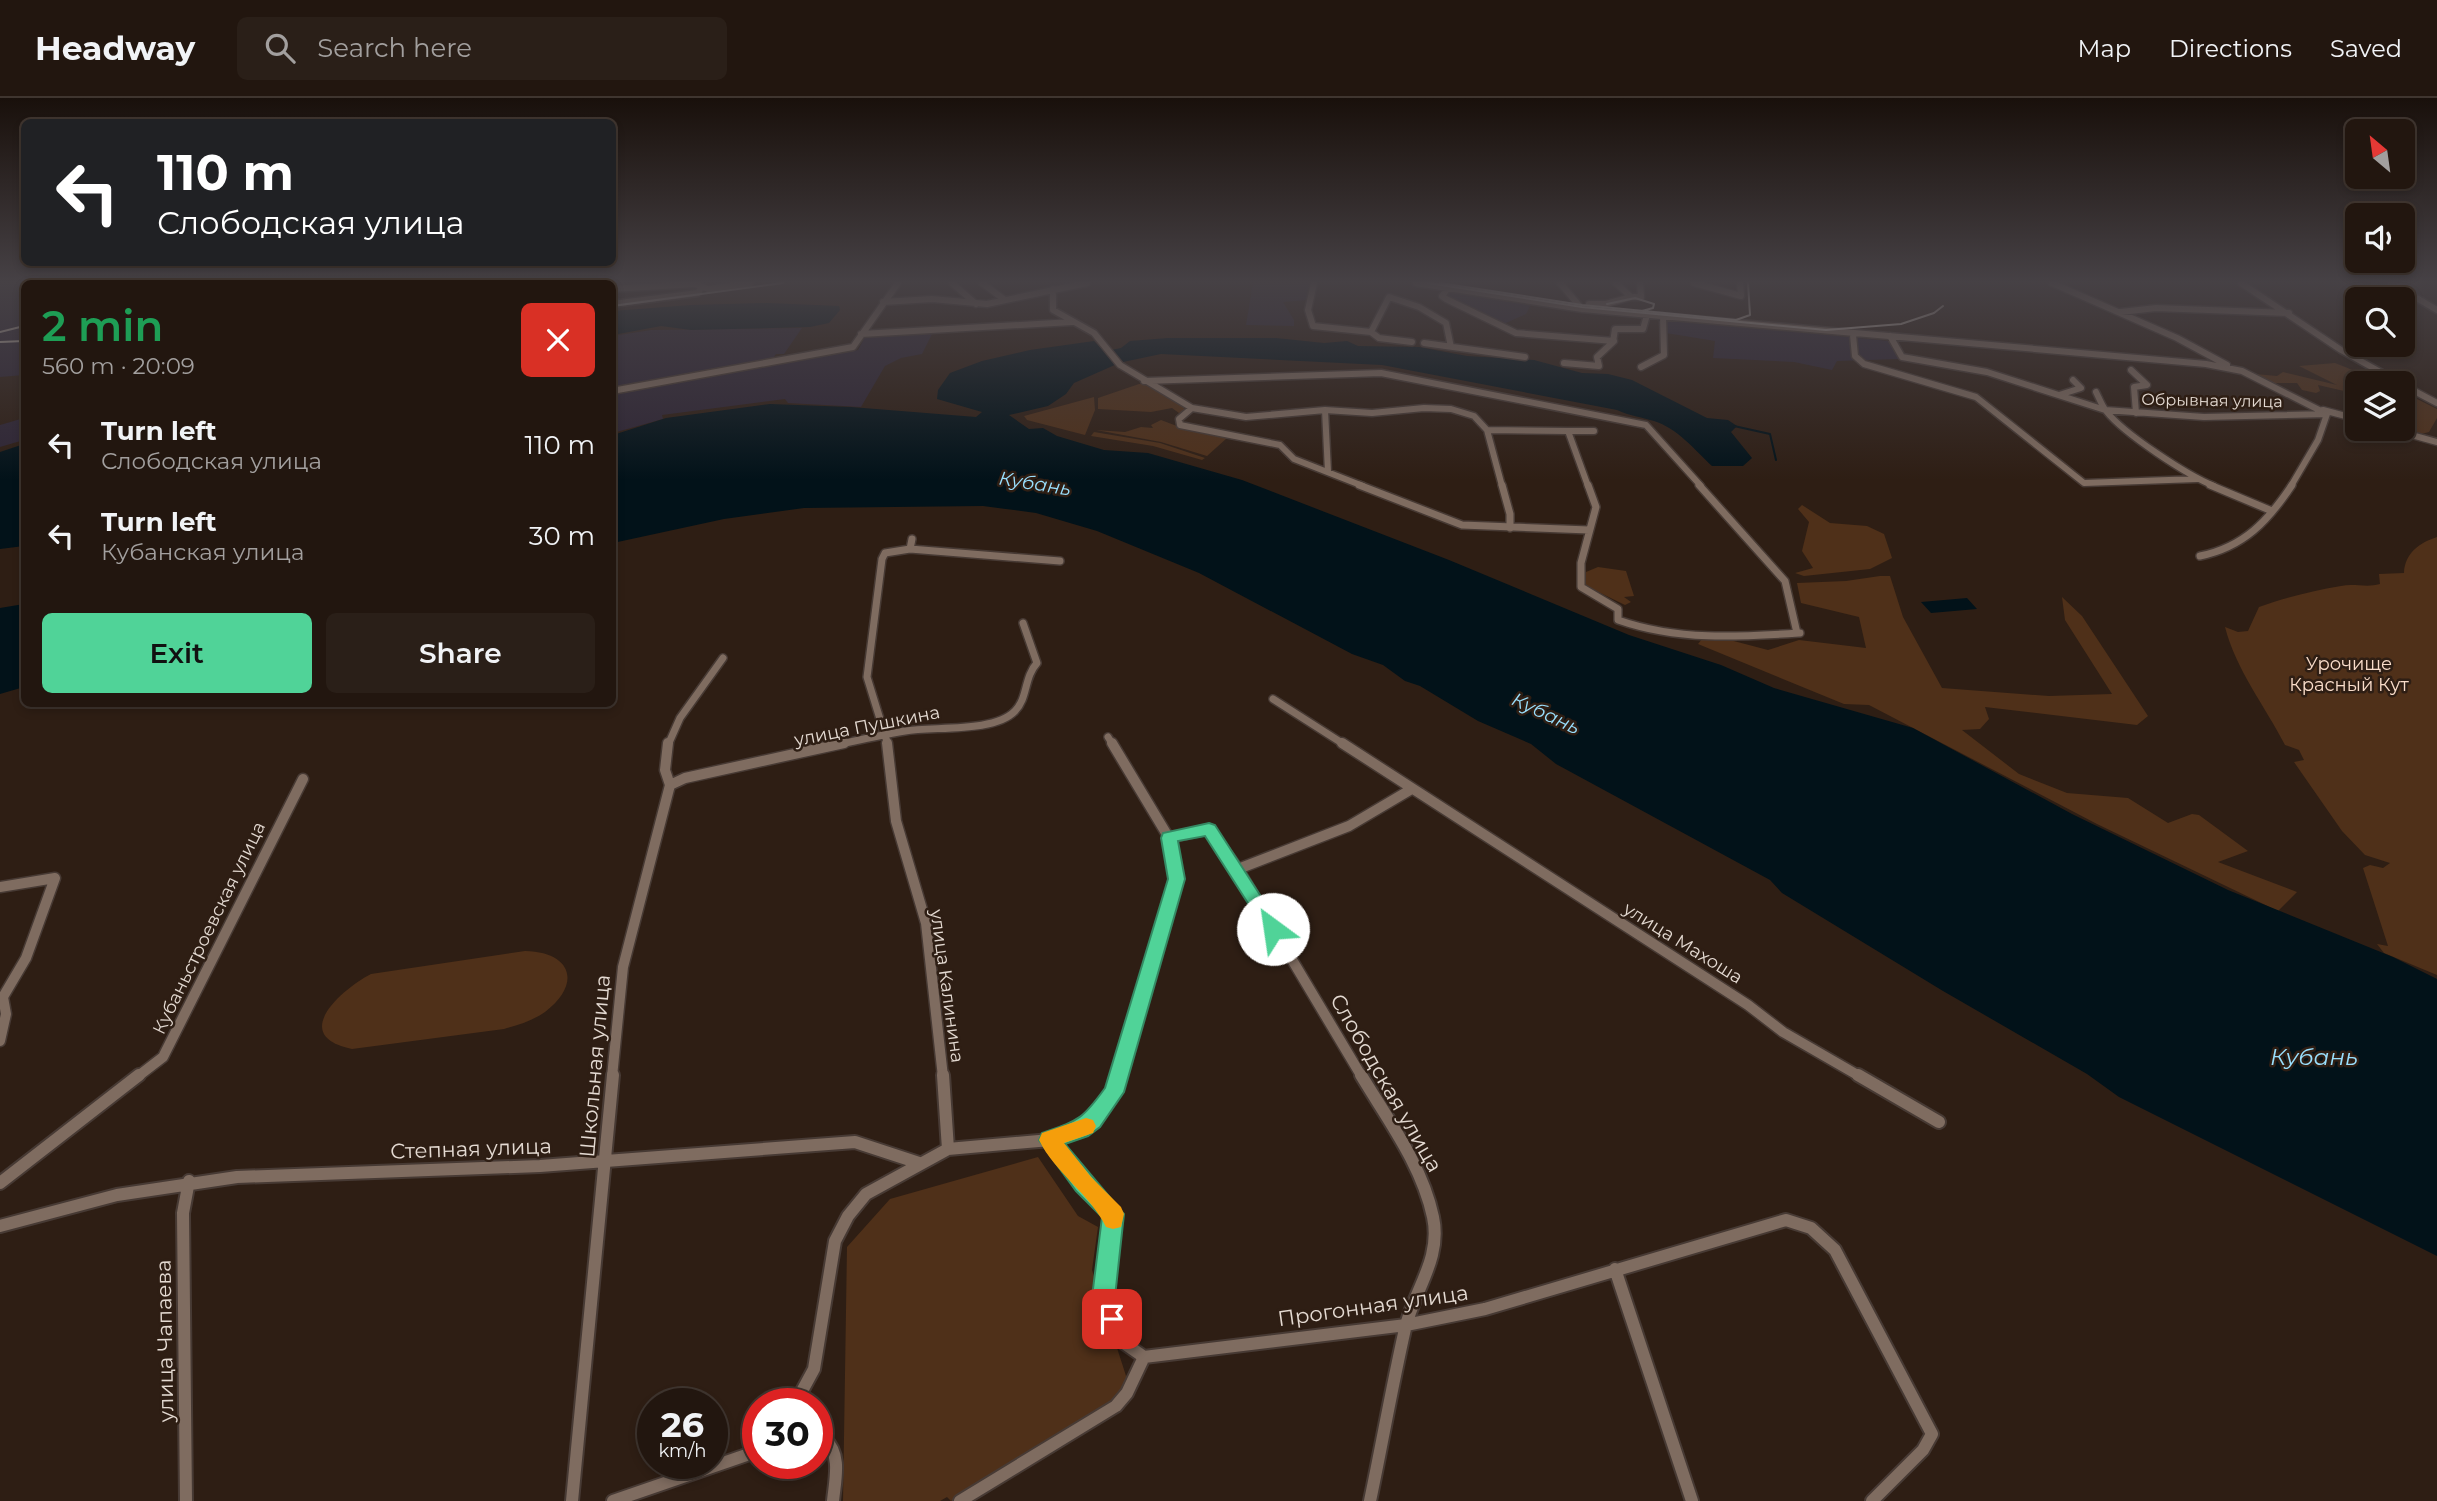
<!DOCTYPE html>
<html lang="en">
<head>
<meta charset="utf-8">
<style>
	:root { --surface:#22160f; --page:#2a1f18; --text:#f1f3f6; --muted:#a29f9e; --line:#3f352f; --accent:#50d398 }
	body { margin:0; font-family:Montserrat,sans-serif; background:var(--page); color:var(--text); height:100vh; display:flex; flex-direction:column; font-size:26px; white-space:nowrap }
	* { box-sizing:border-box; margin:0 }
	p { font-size:23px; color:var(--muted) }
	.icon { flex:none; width:38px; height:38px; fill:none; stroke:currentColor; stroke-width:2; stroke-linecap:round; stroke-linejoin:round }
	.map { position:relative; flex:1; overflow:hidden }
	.drawer { position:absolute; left:21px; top:182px; width:595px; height:427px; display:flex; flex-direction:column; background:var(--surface); border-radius:10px; box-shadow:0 4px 10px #0003,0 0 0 2px var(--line) }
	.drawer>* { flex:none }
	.banner { position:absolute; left:21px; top:21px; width:595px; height:147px; border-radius:10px; box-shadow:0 4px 10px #0003,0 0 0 2px var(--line); background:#202124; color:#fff; overflow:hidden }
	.needle { width:46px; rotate:331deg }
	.buttons { position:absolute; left:2345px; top:21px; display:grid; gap:14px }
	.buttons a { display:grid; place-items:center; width:70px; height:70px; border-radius:10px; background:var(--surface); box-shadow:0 4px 10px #0003,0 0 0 2px var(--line); font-size:35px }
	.speed { position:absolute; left:637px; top:1290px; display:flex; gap:14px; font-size:35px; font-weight:700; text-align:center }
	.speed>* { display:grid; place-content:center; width:91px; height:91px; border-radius:50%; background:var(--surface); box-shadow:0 4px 10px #0003,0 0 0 2px var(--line); line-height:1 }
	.speed small { font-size:18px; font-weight:400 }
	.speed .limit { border:10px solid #d22; background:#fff; color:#111 }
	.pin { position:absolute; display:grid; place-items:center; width:60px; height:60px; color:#fff; margin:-30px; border-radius:14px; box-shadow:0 4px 10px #0006 }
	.me { position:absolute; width:77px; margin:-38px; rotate:329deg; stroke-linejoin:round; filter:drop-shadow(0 0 5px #0008) }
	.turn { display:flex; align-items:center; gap:24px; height:147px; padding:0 21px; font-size:32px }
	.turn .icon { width:91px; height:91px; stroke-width:2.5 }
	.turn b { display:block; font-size:49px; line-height:60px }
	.round { display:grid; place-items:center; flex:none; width:74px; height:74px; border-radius:10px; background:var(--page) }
	.headline { display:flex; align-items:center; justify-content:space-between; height:119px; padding:0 21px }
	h1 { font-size:42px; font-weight:600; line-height:52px; color:#1e9e55 }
	.action { display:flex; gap:14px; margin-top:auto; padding:14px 21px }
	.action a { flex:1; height:80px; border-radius:10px; background:var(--accent); color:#111; font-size:28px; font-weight:600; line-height:80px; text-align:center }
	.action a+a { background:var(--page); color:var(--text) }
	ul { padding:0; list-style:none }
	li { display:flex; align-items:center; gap:21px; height:91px; padding:0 21px }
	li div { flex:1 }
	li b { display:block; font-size:26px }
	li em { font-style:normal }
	header { display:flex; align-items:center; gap:42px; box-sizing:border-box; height:98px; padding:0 35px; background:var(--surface); border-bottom:2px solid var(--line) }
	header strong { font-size:33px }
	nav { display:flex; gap:38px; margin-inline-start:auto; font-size:24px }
	.search { width:490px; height:63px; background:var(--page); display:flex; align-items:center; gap:18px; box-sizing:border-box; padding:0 24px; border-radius:10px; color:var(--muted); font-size:26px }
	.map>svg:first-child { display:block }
	.industrial { fill:#2e2535 }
	.green { fill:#4f3019 }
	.water { fill:#021219 }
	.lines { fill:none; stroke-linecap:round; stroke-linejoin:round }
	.stream { stroke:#021219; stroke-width:2 }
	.minor-far3-casing { stroke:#473a34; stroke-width:9 }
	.minor-far2-casing { stroke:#473a34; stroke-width:10 }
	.minor-far1-casing { stroke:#473a34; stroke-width:13 }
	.minor-casing { stroke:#473a34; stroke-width:16 }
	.minor-far3 { stroke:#7f6c60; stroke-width:6 }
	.minor-far2 { stroke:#7f6c60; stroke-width:7 }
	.minor-far1 { stroke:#7f6c60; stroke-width:10 }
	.minor { stroke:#7f6c60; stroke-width:12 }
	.tram { stroke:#bdb2a9; stroke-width:2 }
	.rail { stroke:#bdb2a9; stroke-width:2 }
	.route { fill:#50d398; stroke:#348963; stroke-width:2 }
	.slow { fill:#f59e0b }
	.labels { text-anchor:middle; stroke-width:5; stroke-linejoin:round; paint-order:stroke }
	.far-street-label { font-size:16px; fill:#e4dad2; stroke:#2e1e14 }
	.park-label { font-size:18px; fill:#faddca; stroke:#2e1e14 }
	.street-label { font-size:18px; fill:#e4dad2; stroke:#2e1e14 }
	.water-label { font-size:19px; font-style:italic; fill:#99dffd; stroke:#2e1e14 }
	.near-street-label { font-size:21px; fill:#e4dad2; stroke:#2e1e14 }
	.near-water-label { font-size:23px; font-style:italic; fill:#99dffd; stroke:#2e1e14 }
</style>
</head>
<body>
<header>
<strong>Headway</strong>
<div class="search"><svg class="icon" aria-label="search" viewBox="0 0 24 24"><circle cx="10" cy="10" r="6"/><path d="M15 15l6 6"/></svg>Search here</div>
<nav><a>Map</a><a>Directions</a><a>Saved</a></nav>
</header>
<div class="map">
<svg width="2437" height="1403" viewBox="0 0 2437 1403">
	<rect width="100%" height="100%" fill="#2e1e14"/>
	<path class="industrial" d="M 0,185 L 342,185 L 24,186 L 24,277 L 0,279 Z
		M 1253,185 L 1312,185 L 1307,202 L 1283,204 L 1294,222 L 1294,228 L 1246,227 Z
		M 1445,192 L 1531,206 L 1526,216 L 1497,229 L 1444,202 Z
		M 1666,221 L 1889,243 L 1899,261 L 1837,263 L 1832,272 L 1794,264 L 1713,260 L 1715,243 L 1666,235 Z
		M 802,230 L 784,256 L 776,256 L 771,263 L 613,291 L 613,238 L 651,232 Z
		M 932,236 L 922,256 L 901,260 L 885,268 L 861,309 L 788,305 L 785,301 L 662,317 L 663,321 L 613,335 L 613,295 L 858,252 L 866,237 Z
		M 24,320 L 24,342 L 0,349 L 0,327 Z"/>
	<path class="green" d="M 2335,265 L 2385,285 L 2357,285 L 2357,296 L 2318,287 L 2320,293 L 2316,295 L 2302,292 L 2297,285 L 2270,285 L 2255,276 L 2277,278 L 2283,274 L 2337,287 L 2299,268 Z
		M 1139,286 L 1145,286 L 1185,309 L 1184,313 L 1179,315 L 1172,310 L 1151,314 L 1098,311 L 1098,300 Z
		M 2403,294 L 2437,311 L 2437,320 L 2429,334 L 2421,336 L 2399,331 L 2403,331 Z
		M 1094,299 L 1095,312 L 1085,337 L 1027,322 L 1024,318 Z
		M 1161,322 L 1190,333 L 1227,340 L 1207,358 L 1161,344 L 1096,332 L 1125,334 L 1141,329 L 1153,330 L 1151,327 Z
		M 1094,334 L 1160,345 L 1205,360 L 1202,362 L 1153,348 L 1091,338 Z
		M 1802,407 L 1830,425 L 1867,428 L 1884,436 L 1892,460 L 1870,471 L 1804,478 L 1795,475 L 1813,470 L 1802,453 L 1809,424 L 1798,411 Z
		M 2437,439 L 2437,877 L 2384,855 L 2377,846 L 2388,848 L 2363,770 L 2370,767 L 2383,770 L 2390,765 L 2365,757 L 2342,733 L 2294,664 L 2304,662 L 2299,652 L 2285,647 C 2265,608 2236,572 2225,529 L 2238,534 L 2248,533 L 2259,509 C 2287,499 2312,493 2341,488 C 2354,485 2366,490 2380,486 L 2379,476 L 2404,475 C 2405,455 2419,445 2437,439 Z
		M 1598,469 L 1626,473 L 1634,498 L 1624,499 L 1631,504 L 1625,507 L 1586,488 L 1586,474 Z
		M 1880,478 L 1890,478 L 1903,519 L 1942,590 L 2049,598 L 2112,596 L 2065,522 L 2062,499 L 2082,518 L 2148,618 L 2137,627 L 1985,609 L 1989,621 L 1980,631 L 1962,632 L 2019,676 L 2067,695 L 2128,700 L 2168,725 L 2192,716 L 2199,717 L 2248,753 L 2218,764 L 2297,794 L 2278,813 L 2097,726 L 1869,607 L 1844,606 L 1698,546 L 1702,541 L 1726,541 L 1768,552 L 1799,542 L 1866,550 L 1859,519 L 1801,505 L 1797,485 L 1846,483 Z
		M 525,853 C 572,854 582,886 545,914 C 532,923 518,927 504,931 L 352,951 C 288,938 342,891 371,876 Z
		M 1038,1059 L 1078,1118 L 1098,1129 L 1092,1172 L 1127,1281 L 1124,1300 L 951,1403 L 947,1399 L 940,1403 L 843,1403 L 847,1149 L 890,1101 Z"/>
	<path class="water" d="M 767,205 L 839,208 L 840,212 L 829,225 L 810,229 L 691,232 L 661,228 L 613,237 L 613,213 L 691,207 Z
		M 1168,240 L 1276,240 L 1324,245 L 1347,243 L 1358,248 L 1419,249 L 1467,258 L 1534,262 L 1582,275 L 1608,276 L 1632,282 L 1707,320 L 1728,322 L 1737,328 L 1731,334 L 1752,360 L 1743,368 L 1712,368 C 1695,352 1677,330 1654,323 C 1641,319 1630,318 1617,312 L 1382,267 L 1161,256 L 1123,264 L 1111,252 L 1121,250 L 1130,243 Z
		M 1094,243 L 1117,266 L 1074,285 L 1066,296 L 1048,308 L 1009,317 L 1029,331 L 1043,330 L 1057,338 L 1104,352 L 1148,355 L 1242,382 L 1449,462 L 1629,537 L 1721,567 L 1774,590 L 1913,630 L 2072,716 L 2228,792 L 2393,859 L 2437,881 L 2437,1158 L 2119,999 L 2087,976 L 1943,893 L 1782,795 L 1770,782 L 1556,666 L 1531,646 L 1478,623 L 1420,588 L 1405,583 L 1383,567 L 1352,556 L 1199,475 L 1097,433 L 1036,415 L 983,408 L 804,410 L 724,421 L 613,445 L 613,337 L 666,320 L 770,306 L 851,309 L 976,319 L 982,314 L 937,301 L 938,292 L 950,275 L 982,263 L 1030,252 Z
		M 24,346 L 24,448 L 0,451 L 0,354 Z
		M 1967,500 L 1977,511 L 1931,515 L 1921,504 Z
		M 24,506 L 24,589 L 0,596 L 0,510 Z"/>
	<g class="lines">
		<path class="stream" d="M 1734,328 L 1770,336 L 1776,362"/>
		<g class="minor-far3-casing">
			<path id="minor-far3" d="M 952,185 L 976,206
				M 982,185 L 1005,202
				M 1314,185 L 1308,212 L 1313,228 L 1371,234 L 1379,240 L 1412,244
				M 1416,185 L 1582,211 L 2206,266 L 2242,273 L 2327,316
				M 1560,185 L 1582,211
				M 1694,185 L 1741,198 L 1740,185
				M 2052,185 L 2177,240 L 2227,267
				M 2241,185 L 2341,252 L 2400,285
				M 2391,185 L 2437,212
				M 1448,190 L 1442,198 L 1446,201 L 1516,235 L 1614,243
				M 612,191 L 695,186 L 708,191 L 751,185
				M 1053,191 L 1053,212 L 1094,235 L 1120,267 L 1192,310 L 1246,319 L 1325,312 L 1372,315 L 1424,310 L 1451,311 L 1474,318 L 1487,332 L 1502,388
				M 1631,199 L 1641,199 L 1640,185
				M 883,204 L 932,201 L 987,206 L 1087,185
				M 612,206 L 698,195 L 701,190
				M 1589,206 L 1606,206 L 1631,199 L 1616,185
				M 2121,214 L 2156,210 L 2289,215
				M 1371,234 L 1389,199 L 1419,209 L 1446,225 L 1451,249
				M 861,236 L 1072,224
				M 1853,237 L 1855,258 L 1864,266 L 1976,299 L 2084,385 L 2197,381
				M 1890,238 L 1902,259 L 1987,274 L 2105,312 L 2204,319 L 2327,316
				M 1424,245 L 1525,259
				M 1564,265 L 1599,268 L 1597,259 L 1613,244 L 1615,231 L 1643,231 L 1647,217
				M 1641,269 L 1664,257 L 1663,218
				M 2131,272 L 2147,287 L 2134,289 L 2136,315
				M 1144,283 L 1381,275 L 1646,327 L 1701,388
				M 2403,287 L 2437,305
				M 612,293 L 853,249 L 898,185
				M 2096,294 C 2099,300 2102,308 2106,313 C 2124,336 2187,377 2214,388
				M 2059,297 L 2081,290 L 2073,282
				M 1192,310 L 1179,321 L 1180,327 L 1280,347 L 1294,361 L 1363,388
				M 1325,312 L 1328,374
				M 2323,312 L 2357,321
				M 2390,331 L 2437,344
				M 1487,332 L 1568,333 L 1588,388
				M 1568,333 L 1594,333
				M 2291,388 L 2318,342 L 2327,316"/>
		</g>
		<g class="minor-far2-casing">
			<path id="minor-far2" d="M 1359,387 L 1462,427 L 1589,432
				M 1502,387 L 1510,416 L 1510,430
				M 1588,387 L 1596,409 L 1581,465 L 1581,489 L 1618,511 L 1618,522 C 1678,543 1738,539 1800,535
				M 1699,387 L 1785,483 L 1797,535
				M 2210,387 L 2272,413
				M 910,451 L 1060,463
				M 2200,458 C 2244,449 2268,423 2292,387
				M 1273,601 L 1345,647
				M 1108,639 L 1113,647
				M 668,647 L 680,620 L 723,560
				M 836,647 C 859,642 882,637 905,633 C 934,628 994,635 1015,613 C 1028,600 1024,579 1037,565 L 1023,525
				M 888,647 L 867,579 L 882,461 L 885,455 L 910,451 L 912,441"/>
		</g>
		<g class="minor-far1-casing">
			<path id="minor-far1" d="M 887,645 L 896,723 L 926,825 L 943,979
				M 1112,645 L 1169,740 L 1177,781 L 1118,979
				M 1342,645 L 1748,907 L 1783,934 L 1861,979
				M 670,687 L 685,680 L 844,645
				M 1169,740 L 1209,731 L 1238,771 L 1362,979
				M 1238,771 L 1349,728 L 1410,692
				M 0,789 L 55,780 L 26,860 L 3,899 L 6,916 L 0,943
				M 137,979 L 163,959 L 303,681
				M 612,979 L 623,869 L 670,687 L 665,672 L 668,645"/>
		</g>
		<g class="minor-casing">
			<path id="minor" d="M 943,977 L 948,1051
				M 1361,977 C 1388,1022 1422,1067 1433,1119 C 1442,1161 1414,1192 1405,1231 C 1392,1288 1382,1346 1370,1403
				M 1858,977 L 1939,1024
				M 1050,1042 C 1084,1031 1109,1012 1119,977
				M 0,1085 L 139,977
				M 0,1128 L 117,1097 L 237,1079 L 540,1068 L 855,1044 L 919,1065
				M 1615,1171 L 1692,1403
				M 795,1306 L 814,1271 L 835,1143 L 848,1118 L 866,1096 L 948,1051 L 1050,1042 L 1084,1086 L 1113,1116 L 1104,1199 L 1121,1243 L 1144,1259
				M 817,1342 L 825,1341 C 842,1357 835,1382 833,1403
				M 186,1403 L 183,1115 L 189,1083
				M 572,1403 L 613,977
				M 613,1403 L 758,1353
				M 960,1403 L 1116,1308 L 1127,1295 L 1144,1259 L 1406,1227 L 1485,1211 L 1786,1122 L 1811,1130 L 1835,1152 L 1932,1336 L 1923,1352 L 1872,1403"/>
		</g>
		<use href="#minor-far3" class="minor-far3"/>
		<use href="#minor-far2" class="minor-far2"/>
		<use href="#minor-far1" class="minor-far1"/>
		<use href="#minor" class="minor"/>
		<path class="tram" d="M 1440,185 L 1582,207 L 1736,222 L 1750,217 L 1748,185
			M 1607,206 L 1635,200 L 1654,206 L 1653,210 L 1642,213"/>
		<path class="rail" d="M 1428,185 L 1582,209 L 1826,232 L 1901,226 L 1934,215 L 1943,208
			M 612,208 L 783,185
			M 0,234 L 24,228
			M 0,244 L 24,243"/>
	</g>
	<linearGradient id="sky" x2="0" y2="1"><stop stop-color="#19100b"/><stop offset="0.48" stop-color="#464145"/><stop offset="1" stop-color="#464145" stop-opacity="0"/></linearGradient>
	<rect width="2437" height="382" fill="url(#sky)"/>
	<path class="route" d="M 1209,725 L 1215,727 L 1282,831 L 1279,835 L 1267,835 L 1205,738 L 1178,743 L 1185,781 L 1124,994 L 1100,1029 L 1088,1038 L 1065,1046 L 1124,1116 L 1115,1199 L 1124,1221 L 1120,1229 L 1112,1232 L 1104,1229 L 1092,1199 L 1102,1119 L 1076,1093 L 1039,1042 L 1042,1035 C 1079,1022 1082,1022 1105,990 L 1168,781 L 1161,740 L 1163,735 Z"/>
	<path class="slow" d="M 1086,1020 L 1093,1022 L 1096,1028 L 1093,1035 L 1064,1045 L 1091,1079 L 1121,1109 L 1124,1116 L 1121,1129 L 1113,1131 L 1106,1129 C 1091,1097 1055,1075 1039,1042 L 1042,1035 Z"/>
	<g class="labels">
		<g class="far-street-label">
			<text transform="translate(2212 302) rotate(1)" y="6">Обрывная улица</text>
		</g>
		<g class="park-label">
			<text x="2349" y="572">Урочище<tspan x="2349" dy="21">Красный Кут</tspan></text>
		</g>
		<g class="street-label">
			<text transform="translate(867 628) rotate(-11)" y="6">улица Пушкина</text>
			<text transform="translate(209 830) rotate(-64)" y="6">Кубаньстроевская улица</text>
			<text transform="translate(1683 845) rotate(32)" y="6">улица Махоша</text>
			<text transform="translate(947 888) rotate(82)" y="6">улица Калинина</text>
		</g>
		<g class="water-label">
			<text transform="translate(1035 385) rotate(9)" y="7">Кубань</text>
			<text transform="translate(1546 615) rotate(25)" y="7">Кубань</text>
		</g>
		<g class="near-street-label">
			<text transform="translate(595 968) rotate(-85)" y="7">Школьная улица</text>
			<text transform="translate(1386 985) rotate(60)" y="7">Слободская улица</text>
			<text transform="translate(471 1051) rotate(-2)" y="7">Степная улица</text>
			<text transform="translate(1373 1208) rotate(-8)" y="7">Прогонная улица</text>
			<text transform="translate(165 1243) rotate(-91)" y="7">улица Чапаева</text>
		</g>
		<g class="near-water-label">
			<text x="2314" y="967">Кубань</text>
		</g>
	</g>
</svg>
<div class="buttons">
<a><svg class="needle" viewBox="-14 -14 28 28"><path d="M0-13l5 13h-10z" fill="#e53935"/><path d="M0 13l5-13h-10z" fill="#a29f9e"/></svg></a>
<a><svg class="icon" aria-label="sound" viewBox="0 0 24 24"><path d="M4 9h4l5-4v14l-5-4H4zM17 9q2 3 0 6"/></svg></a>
<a><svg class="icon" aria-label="search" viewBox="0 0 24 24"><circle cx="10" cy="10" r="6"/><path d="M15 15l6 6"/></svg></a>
<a><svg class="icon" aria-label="layers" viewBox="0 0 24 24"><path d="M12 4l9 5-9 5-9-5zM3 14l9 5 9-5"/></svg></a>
</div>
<div class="speed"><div>26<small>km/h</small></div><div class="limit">30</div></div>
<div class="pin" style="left:1112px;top:1221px;background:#d93025"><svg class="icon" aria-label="arrive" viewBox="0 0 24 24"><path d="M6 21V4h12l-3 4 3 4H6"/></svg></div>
<svg class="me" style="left:1273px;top:831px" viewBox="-20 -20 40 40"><circle r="19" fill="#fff"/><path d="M0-13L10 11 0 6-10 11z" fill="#50d398"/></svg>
<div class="banner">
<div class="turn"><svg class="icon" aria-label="left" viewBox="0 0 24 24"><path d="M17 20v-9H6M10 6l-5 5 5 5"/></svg><div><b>110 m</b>Слободская улица</div></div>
</div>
<section class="drawer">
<div class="headline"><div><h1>2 min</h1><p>560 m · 20:09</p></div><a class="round" style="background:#d93025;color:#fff"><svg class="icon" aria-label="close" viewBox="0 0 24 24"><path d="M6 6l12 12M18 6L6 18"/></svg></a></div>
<ul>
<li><svg class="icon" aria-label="left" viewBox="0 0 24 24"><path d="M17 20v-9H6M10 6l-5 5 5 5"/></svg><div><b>Turn left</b><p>Слободская улица</p></div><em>110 m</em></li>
<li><svg class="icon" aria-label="left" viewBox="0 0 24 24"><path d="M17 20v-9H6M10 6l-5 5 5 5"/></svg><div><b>Turn left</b><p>Кубанская улица</p></div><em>30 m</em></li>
</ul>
<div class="action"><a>Exit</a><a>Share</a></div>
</section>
</div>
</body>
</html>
